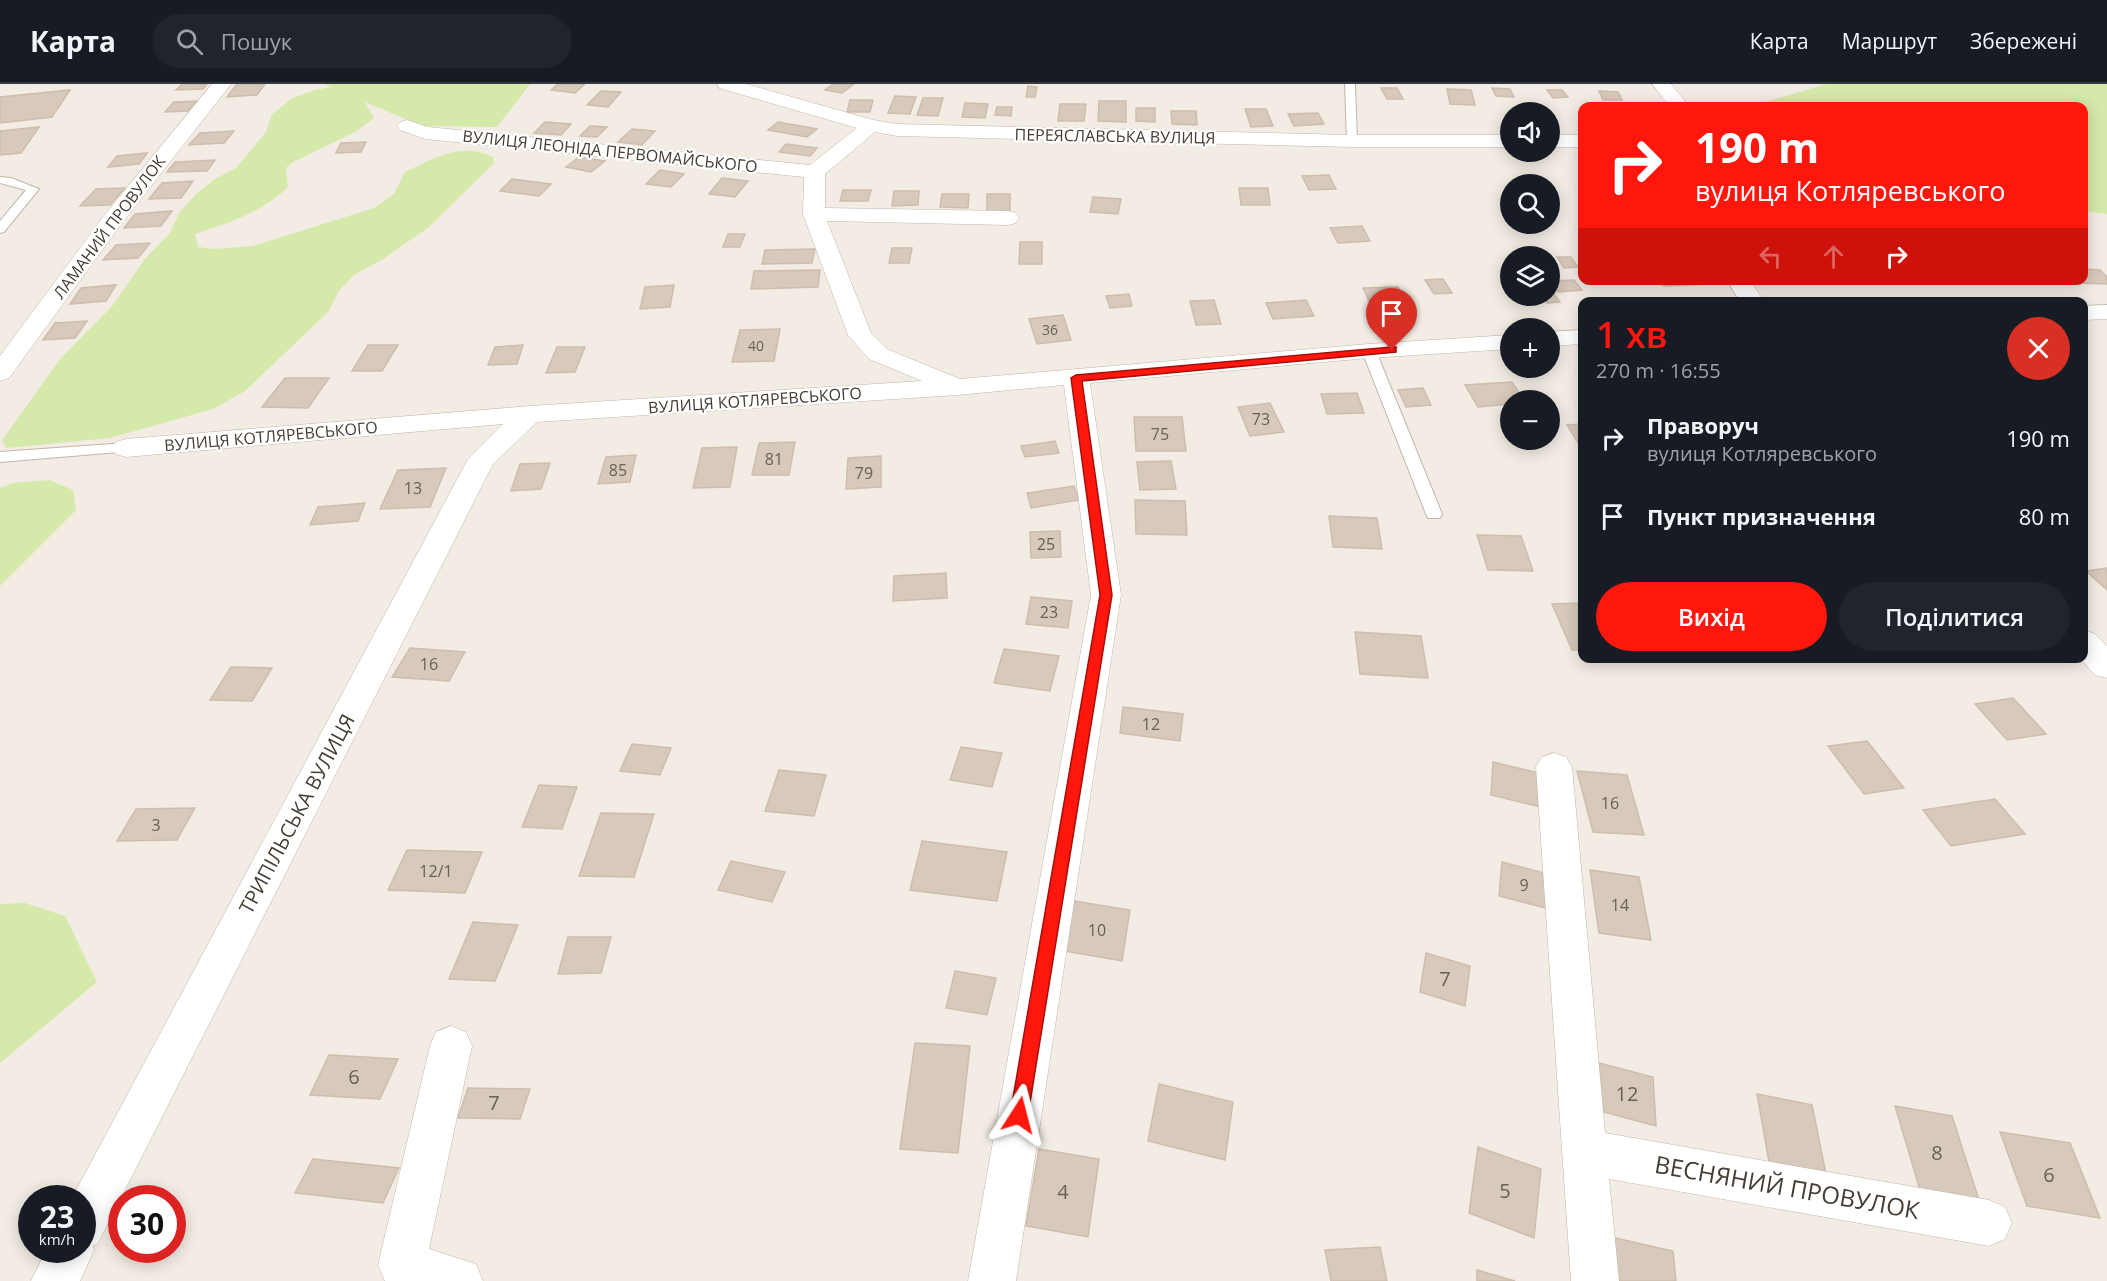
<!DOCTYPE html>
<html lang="uk">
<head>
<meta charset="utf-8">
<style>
	:root { --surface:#171b24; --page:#20242c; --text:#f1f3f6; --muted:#9ea1a6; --line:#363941; --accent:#ff170e }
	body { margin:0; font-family:"Open Sans",sans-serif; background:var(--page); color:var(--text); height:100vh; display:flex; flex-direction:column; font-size:22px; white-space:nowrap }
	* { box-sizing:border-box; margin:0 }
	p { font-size:20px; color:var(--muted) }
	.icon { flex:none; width:33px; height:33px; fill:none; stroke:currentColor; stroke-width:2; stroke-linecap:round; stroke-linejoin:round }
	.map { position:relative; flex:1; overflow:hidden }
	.sheet { position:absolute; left:1578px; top:213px; width:510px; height:366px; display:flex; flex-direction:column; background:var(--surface); border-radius:12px; box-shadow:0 3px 15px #0003 }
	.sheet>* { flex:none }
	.guide { position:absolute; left:1578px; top:18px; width:510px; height:183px; border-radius:12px; box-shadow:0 3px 15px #0003; background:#ff170e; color:#fff; overflow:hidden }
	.tools { position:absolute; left:1500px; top:18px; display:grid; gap:12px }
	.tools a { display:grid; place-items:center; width:60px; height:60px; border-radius:50%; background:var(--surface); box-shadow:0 3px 15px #0003; font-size:30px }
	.speed { position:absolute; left:18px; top:1101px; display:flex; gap:12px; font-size:30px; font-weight:700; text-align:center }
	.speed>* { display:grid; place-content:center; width:78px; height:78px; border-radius:50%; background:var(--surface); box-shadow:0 3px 15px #0003; line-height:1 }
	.speed small { font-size:15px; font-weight:400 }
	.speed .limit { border:9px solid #d22; background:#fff; color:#111 }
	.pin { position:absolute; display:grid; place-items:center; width:51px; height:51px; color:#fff; margin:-62px -26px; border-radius:50% 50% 50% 0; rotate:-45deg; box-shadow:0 0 6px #0007 }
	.pin .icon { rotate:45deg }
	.me { position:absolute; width:66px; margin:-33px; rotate:9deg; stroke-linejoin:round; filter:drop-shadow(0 0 4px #0008) }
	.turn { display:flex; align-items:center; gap:21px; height:126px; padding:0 18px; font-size:27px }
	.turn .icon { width:78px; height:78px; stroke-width:2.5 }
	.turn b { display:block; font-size:42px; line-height:51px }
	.lanes { display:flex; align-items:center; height:57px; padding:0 18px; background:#0003; justify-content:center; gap:30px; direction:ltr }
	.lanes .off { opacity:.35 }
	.round { display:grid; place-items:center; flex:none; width:63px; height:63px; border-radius:32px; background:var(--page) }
	.head { display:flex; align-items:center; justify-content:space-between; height:102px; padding:0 18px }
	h1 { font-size:36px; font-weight:600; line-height:45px; color:var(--accent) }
	.button { display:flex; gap:12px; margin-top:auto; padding:12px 18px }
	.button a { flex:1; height:69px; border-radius:36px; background:var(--accent); color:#fff; font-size:24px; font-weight:600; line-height:69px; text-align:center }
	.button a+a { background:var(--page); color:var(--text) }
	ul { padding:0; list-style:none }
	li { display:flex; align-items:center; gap:18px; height:78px; padding:0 18px }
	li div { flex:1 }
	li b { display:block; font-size:22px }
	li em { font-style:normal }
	header { display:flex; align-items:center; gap:36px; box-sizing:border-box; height:84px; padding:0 30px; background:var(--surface); border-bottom:2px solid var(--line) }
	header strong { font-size:28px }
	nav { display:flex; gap:33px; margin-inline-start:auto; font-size:21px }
	.search { width:420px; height:54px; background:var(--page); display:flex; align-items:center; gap:15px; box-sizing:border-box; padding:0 21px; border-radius:33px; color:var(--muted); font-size:22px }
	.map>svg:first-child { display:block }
	.green { fill:#d4e9aa }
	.building { fill:#d7c9bc; stroke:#cfbdac; stroke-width:1.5 }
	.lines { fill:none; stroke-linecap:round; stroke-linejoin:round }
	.service-casing { stroke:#c1b6a9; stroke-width:2 }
	.minor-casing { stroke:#c1b6a9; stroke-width:1 }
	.service { fill:#fff; fill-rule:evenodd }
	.minor { fill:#fff; fill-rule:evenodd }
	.route { fill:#ff170e; stroke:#a60f09; stroke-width:1.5 }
	.labels { text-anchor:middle; stroke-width:4.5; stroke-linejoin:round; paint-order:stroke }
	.far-number-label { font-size:14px; fill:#6a5f56 }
	.far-street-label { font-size:16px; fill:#453c34; stroke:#fff }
	.number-label { font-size:16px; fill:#6a5f56 }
	.street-label { font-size:20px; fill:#453c34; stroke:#fff }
	.near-number-label { font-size:20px; fill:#6a5f56 }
	.near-street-label { font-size:24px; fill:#453c34; stroke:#fff }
</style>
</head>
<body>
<header>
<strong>Карта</strong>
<div class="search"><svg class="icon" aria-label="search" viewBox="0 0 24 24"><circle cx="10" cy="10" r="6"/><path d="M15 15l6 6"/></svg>Пошук</div>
<nav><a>Карта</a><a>Маршрут</a><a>Збережені</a></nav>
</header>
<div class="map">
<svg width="2107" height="1197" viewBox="0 0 2107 1197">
	<rect width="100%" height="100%" fill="#f2ece4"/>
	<path class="green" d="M 324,0 L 530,0 L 497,43 L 422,42 L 365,18 L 374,34 L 357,47 L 293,78 L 286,84 L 288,103 C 262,128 229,139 195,150 L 198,163 L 213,165 L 253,162 L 374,124 L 394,110 L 405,88 C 433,75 461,57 493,73 L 494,79 L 429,143 L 383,175 L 354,191 L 338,208 L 329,227 L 245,307 L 213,325 L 110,354 L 6,364 L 2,356 L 61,274 L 113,221 L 144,176 L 170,149 L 179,129 L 197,109 L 215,95 L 236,84 L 266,48 L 272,30 L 293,14 L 315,6 L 331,3 Z
		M 1827,0 L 2107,0 L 2107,130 L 2084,127 L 2084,22 L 1751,22 Z
		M 49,396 L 73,406 L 76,426 L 0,502 L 0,404 L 12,399 Z
		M 25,819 L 65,832 L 97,898 L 0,979 L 0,820 Z"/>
	<path class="building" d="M 182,0 L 207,0 L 203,5 L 176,6 Z
		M 237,0 L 265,0 L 257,11 L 227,13 Z
		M 558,0 L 585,0 L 575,9 L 551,6 Z
		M 833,0 L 854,0 L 842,9 L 825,6 Z
		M 1028,2 L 1037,3 L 1035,13 L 1026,13 Z
		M 1381,4 L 1397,4 L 1403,15 L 1387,15 Z
		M 1492,4 L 1510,5 L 1514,13 L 1496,12 Z
		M 1447,5 L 1471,6 L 1475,21 L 1450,20 Z
		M 70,6 L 52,33 L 0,39 L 0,13 Z
		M 1547,6 L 1562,6 L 1568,13 L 1553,14 Z
		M 601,7 L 621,8 L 608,23 L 587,21 Z
		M 1599,7 L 1618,8 L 1622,16 L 1603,16 Z
		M 895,12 L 916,13 L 910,30 L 888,29 Z
		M 923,14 L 943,14 L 938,32 L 917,31 Z
		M 850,16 L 873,16 L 870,28 L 847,28 Z
		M 197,17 L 188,27 L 165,28 L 174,18 Z
		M 1099,17 L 1126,17 L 1126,38 L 1098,37 Z
		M 965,19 L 988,20 L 985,34 L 962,33 Z
		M 1060,20 L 1086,20 L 1084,37 L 1058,37 Z
		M 997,23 L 1012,23 L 1011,32 L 995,31 Z
		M 1136,24 L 1155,24 L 1155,38 L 1136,37 Z
		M 1245,25 L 1266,25 L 1273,42 L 1251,43 Z
		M 1171,27 L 1196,27 L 1197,41 L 1172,40 Z
		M 1318,29 L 1324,40 L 1294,42 L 1288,30 Z
		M 545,38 L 571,40 L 561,51 L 534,49 Z
		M 778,38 L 817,45 L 807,53 L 768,46 Z
		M 590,42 L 607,43 L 597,53 L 580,52 Z
		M 39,43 L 21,69 L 0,71 L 0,47 Z
		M 632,45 L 655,47 L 642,61 L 618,58 Z
		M 234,47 L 224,59 L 189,61 L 200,49 Z
		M 366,58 L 361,68 L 336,69 L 341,59 Z
		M 786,60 L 817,64 L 810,72 L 779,68 Z
		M 147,69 L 139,80 L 108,83 L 117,72 Z
		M 579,73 L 605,77 L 591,88 L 566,83 Z
		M 215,76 L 207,87 L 167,88 L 175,78 Z
		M 660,86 L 684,90 L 671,103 L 646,100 Z
		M 1329,91 L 1336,105 L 1309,106 L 1302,92 Z
		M 722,94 L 748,97 L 735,113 L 709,110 Z
		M 512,95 L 551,100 L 539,112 L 500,107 Z
		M 193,97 L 181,114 L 149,115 L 162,99 Z
		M 125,104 L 110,121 L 80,122 L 96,105 Z
		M 1239,104 L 1268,104 L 1270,121 L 1241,121 Z
		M 843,106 L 871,106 L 868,117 L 840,117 Z
		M 894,107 L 919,107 L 918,121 L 892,122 Z
		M 942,110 L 969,110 L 968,124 L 940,123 Z
		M 987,110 L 1010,110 L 1010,128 L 987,128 Z
		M 1093,113 L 1121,115 L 1118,130 L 1090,128 Z
		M 172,127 L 161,142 L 124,144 L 135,130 Z
		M 1362,142 L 1370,157 L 1338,159 L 1330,144 Z
		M 728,150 L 745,150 L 740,163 L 723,163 Z
		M 1020,158 L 1042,158 L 1042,180 L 1019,180 Z
		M 150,159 L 138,174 L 103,176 L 116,161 Z
		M 892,164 L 912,164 L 909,179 L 889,179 Z
		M 815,165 L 812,179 L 762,180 L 765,166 Z
		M 1557,173 L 1571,173 L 1578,183 L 1564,184 Z
		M 2084,185 L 2100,186 L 2107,193 L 2107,200 L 2079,199 L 2076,196 L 2084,196 Z
		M 820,186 L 818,203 L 751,205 L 754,187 Z
		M 1443,195 L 1452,209 L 1434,210 L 1425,196 Z
		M 1574,196 L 1582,206 L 1558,208 L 1550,197 Z
		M 1660,196 L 1704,196 L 1707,200 L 1664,202 Z
		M 116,201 L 106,217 L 70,220 L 81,204 Z
		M 674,201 L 670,223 L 640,225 L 645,203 Z
		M 1398,203 L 1411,229 L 1375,230 L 1363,204 Z
		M 1550,207 L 1552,207 L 1560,218 L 1547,219 L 1542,212 L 1550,212 Z
		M 1129,210 L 1132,222 L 1110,224 L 1106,212 Z
		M 1214,216 L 1221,240 L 1196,241 L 1190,217 Z
		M 1306,216 L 1314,232 L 1273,235 L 1266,219 Z
		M 1063,231 L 1071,256 L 1037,260 L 1029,235 Z
		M 87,237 L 75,254 L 43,256 L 55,239 Z
		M 780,245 L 774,277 L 732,278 L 740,246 Z
		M 368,261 L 398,261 L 382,287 L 352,287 Z
		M 523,261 L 517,280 L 488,281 L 495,263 Z
		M 557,263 L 585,263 L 575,288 L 546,289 Z
		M 285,294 L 329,294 L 308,324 L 262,323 Z
		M 1512,298 L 1524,316 L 1510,316 L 1510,320 L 1478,323 L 1465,301 Z
		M 1423,304 L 1431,321 L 1406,323 L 1398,306 Z
		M 1357,309 L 1364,329 L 1327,330 L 1321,310 Z
		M 1270,319 L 1284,348 L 1250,352 L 1238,323 Z
		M 1134,333 L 1182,333 L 1186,367 L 1136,367 Z
		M 1582,340 L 1582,365 L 1567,341 Z
		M 1055,357 L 1059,369 L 1025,373 L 1021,362 Z
		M 795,358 L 789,391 L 752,391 L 759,359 Z
		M 737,363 L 730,403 L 693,404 L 702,364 Z
		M 636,371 L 630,398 L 598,400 L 606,373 Z
		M 881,372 L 881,403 L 846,405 L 848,374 Z
		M 1171,377 L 1176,405 L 1140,406 L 1137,378 Z
		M 550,379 L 541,405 L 511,407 L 520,380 Z
		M 446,384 L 430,423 L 380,425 L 398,386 Z
		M 1074,402 L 1079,416 L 1031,424 L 1027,409 Z
		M 1135,416 L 1185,417 L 1187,451 L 1136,450 Z
		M 365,419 L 358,437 L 310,441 L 318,423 Z
		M 1329,432 L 1377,434 L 1382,465 L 1333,463 Z
		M 1060,447 L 1061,473 L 1031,474 L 1030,448 Z
		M 1477,451 L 1521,452 L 1533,487 L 1488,486 Z
		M 2107,484 L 2107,506 L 2086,487 Z
		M 946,489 L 947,514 L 893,517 L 894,492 Z
		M 1031,513 L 1072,517 L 1068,544 L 1026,540 Z
		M 1582,519 L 1582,566 L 1572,566 L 1552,520 Z
		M 1355,548 L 1421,552 L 1428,594 L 1360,590 Z
		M 410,564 L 465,568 L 449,597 L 392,593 Z
		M 1004,565 L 1059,572 L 1050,607 L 994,599 Z
		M 231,583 L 272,584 L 252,617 L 210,616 Z
		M 2013,614 L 2046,650 L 2007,656 L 1975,620 Z
		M 1123,623 L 1183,630 L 1180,657 L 1120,649 Z
		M 1867,657 L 1904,704 L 1864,710 L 1828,662 Z
		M 632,660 L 671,664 L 660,691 L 620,687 Z
		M 961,663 L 1002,669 L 992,703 L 950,696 Z
		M 1493,678 L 1543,690 L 1541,723 L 1491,711 Z
		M 779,686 L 826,691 L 814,732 L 765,727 Z
		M 1577,687 L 1627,691 L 1644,751 L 1593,748 Z
		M 539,701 L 577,703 L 562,745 L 522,743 Z
		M 1995,715 L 2025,750 L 1951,762 L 1923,726 Z
		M 195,724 L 177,756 L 117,757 L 136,725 Z
		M 601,729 L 654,730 L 634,793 L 579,792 Z
		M 922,757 L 1007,768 L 997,817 L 910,806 Z
		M 407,766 L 482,768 L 465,809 L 388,806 Z
		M 731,777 L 785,788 L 772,818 L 718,806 Z
		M 1502,778 L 1548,790 L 1546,824 L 1499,812 Z
		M 1590,786 L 1639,793 L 1651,856 L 1599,849 Z
		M 1074,817 L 1130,826 L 1122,877 L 1064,867 Z
		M 473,838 L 518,841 L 495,897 L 449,895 Z
		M 568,853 L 611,853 L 601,889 L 558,890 Z
		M 1426,869 L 1470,882 L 1465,922 L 1420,908 Z
		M 955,887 L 996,894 L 987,931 L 946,924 Z
		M 915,959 L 970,962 L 958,1069 L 900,1065 Z
		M 329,971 L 398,975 L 380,1015 L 310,1011 Z
		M 1599,979 L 1653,993 L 1656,1042 L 1600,1027 Z
		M 1159,1000 L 1233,1018 L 1225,1076 L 1148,1057 Z
		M 468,1004 L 530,1005 L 520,1035 L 458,1034 Z
		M 1757,1010 L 1812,1021 L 1827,1095 L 1770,1083 Z
		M 1895,1022 L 1952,1032 L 1979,1116 L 1920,1106 Z
		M 2000,1048 L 2070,1059 L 2100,1134 L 2027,1122 Z
		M 1478,1063 L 1541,1085 L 1534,1154 L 1469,1129 Z
		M 1039,1065 L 1099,1075 L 1088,1153 L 1026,1142 Z
		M 313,1075 L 399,1084 L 383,1119 L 295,1109 Z
		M 1611,1153 L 1673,1167 L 1676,1197 L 1614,1197 Z
		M 1380,1163 L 1387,1197 L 1331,1197 L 1325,1166 Z
		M 1477,1186 L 1515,1197 L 1477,1197 Z"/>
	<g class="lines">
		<g class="service-casing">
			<path id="service" d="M 1345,0 L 1355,0 L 1357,57 L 1352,60 L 1347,57 Z
				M 0,93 L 11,94 L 39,105 L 4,148 L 0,149 L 0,137 L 26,106 L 0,99 Z
				M 1369,263 L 1376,267 L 1442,430 L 1440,434 L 1428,434 L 1426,430 L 1362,267 Z
				M 126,359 L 131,361 L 133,364 L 131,367 L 0,378 L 0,368 Z"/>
		</g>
		<g class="minor-casing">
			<path id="minor" d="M 212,0 L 231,0 L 119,143 L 9,294 L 0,297 L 0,272 L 103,133 Z
				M 717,0 L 746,0 L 873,36 L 897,40 L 1352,51 L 1510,51 L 1510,63 L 1352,63 L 897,52 L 875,48 L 825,90 L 825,124 L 1008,127 L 1016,129 L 1019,134 L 1016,139 L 1008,141 L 827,137 L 871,249 L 887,265 L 960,295 L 1369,260 L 1510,251 L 1510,265 L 1369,274 L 1090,299 L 1121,511 L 1016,1197 L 968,1197 L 1091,511 L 1064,301 L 957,311 L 537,338 L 493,380 L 98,1159 L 93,1162 L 94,1166 L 80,1197 L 31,1197 L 46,1166 L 82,1166 L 82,1114 L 72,1114 L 468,375 L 503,340 L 126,373 L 116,370 L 112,364 L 116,358 L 126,355 L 530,322 L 922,297 L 869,275 L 848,251 L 803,130 L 804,93 L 425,55 L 400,46 L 397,42 L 400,38 L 407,36 L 428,43 L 810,81 L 857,44 L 719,4 Z
				M 1652,0 L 1671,0 L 1687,20 L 1686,22 L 1666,22 L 1667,19 Z
				M 1550,51 L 1582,51 L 1582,63 L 1550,63 Z
				M 1727,196 L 1750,196 L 1764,218 L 1740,218 Z
				M 2107,221 L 2107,235 L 2084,236 L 2084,222 Z
				M 1582,246 L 1582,260 L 1550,262 L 1550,248 Z
				M 2084,546 L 2095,550 L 2107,562 L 2107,594 L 2095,591 L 2080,574 L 2084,574 Z
				M 1554,669 L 1566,673 L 1572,683 L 1605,1049 L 1989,1116 L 2005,1123 L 2012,1139 L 2005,1155 L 1989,1162 L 1609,1095 L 1619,1197 L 1571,1197 L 1536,683 L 1542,673 Z
				M 451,942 L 466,948 L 472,962 L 429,1165 L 476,1180 L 483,1197 L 385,1197 L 378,1181 L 430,962 L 436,948 Z"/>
		</g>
		<use href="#service" class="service"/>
		<use href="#minor" class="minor"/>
	</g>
	<path class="route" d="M 1392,263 L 1396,263 L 1396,268 L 1082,297 L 1112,511 L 1028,1031 L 1026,1038 L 1019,1040 L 1013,1038 L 1010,1031 L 1100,511 L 1071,294 L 1076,291 Z"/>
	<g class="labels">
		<g class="far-number-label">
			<text x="1050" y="251">36</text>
			<text x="756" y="267">40</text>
		</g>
		<g class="far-street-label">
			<text transform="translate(1115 52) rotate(1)" y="6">ПЕРЕЯСЛАВСЬКА ВУЛИЦЯ</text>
			<text transform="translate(610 67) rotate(6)" y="6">ВУЛИЦЯ ЛЕОНІДА ПЕРВОМАЙСЬКОГО</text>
			<text transform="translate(109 143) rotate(-53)" y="6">ЛАМАНИЙ ПРОВУЛОК</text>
			<text transform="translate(755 316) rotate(-4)" y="6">ВУЛИЦЯ КОТЛЯРЕВСЬКОГО</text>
			<text transform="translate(271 352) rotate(-5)" y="6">ВУЛИЦЯ КОТЛЯРЕВСЬКОГО</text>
		</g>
		<g class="number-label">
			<text x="1261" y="341">73</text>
			<text x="1160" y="356">75</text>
			<text x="774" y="381">81</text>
			<text x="618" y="392">85</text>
			<text x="864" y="395">79</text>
			<text x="413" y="410">13</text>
			<text x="1046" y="466">25</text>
			<text x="1049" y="534">23</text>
			<text x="429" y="586">16</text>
			<text x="1151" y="646">12</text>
			<text x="1610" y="725">16</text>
			<text x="156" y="747">3</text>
			<text x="436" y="793">12/1</text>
			<text x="1524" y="807">9</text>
			<text x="1620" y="827">14</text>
			<text x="1097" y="852">10</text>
		</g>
		<g class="street-label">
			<text transform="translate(297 730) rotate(-62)" y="7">ТРИПІЛЬСЬКА ВУЛИЦЯ</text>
		</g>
		<g class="near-number-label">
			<text x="1445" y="902">7</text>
			<text x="354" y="1000">6</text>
			<text x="1627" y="1017">12</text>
			<text x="494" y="1026">7</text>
			<text x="1937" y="1076">8</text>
			<text x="2049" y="1098">6</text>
			<text x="1505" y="1114">5</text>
			<text x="1063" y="1115">4</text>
		</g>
		<g class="near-street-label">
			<text transform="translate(1787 1104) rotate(10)" y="8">ВЕСНЯНИЙ ПРОВУЛОК</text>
		</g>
	</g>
</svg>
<div class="tools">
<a><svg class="icon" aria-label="sound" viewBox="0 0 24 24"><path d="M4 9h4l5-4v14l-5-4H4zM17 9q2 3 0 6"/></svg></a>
<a><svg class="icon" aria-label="search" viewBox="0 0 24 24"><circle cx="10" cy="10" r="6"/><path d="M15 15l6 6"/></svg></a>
<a><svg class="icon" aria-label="layers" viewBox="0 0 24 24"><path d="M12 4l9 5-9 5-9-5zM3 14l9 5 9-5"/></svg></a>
<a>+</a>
<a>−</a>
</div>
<div class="speed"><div>23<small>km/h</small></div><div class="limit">30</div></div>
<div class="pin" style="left:1392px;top:266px;background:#d93025"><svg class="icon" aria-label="arrive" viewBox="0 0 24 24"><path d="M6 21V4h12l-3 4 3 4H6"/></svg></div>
<svg class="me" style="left:1019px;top:1031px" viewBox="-20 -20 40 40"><path d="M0-17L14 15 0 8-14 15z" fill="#ff170e" stroke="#fff" stroke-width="4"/></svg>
<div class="guide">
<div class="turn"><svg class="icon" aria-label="right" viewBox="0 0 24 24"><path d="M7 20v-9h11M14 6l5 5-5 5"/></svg><div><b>190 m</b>вулиця Котляревського</div></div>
<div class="lanes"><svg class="icon off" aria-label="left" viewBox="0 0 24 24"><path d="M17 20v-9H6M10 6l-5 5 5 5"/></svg><svg class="icon off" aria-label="ahead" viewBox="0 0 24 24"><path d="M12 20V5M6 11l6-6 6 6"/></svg><svg class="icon" aria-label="right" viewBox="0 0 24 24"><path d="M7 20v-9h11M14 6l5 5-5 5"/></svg></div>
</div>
<section class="sheet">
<div class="head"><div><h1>1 хв</h1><p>270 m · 16:55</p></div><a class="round" style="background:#d93025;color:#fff"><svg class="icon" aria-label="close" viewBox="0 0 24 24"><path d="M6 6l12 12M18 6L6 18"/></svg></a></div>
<ul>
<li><svg class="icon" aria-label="right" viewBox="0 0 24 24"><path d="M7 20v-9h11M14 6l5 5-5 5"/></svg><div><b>Праворуч</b><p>вулиця Котляревського</p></div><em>190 m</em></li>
<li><svg class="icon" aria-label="arrive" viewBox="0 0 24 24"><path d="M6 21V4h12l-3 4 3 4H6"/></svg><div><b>Пункт призначення</b></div><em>80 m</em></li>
</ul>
<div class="button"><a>Вихід</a><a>Поділитися</a></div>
</section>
</div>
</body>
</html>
